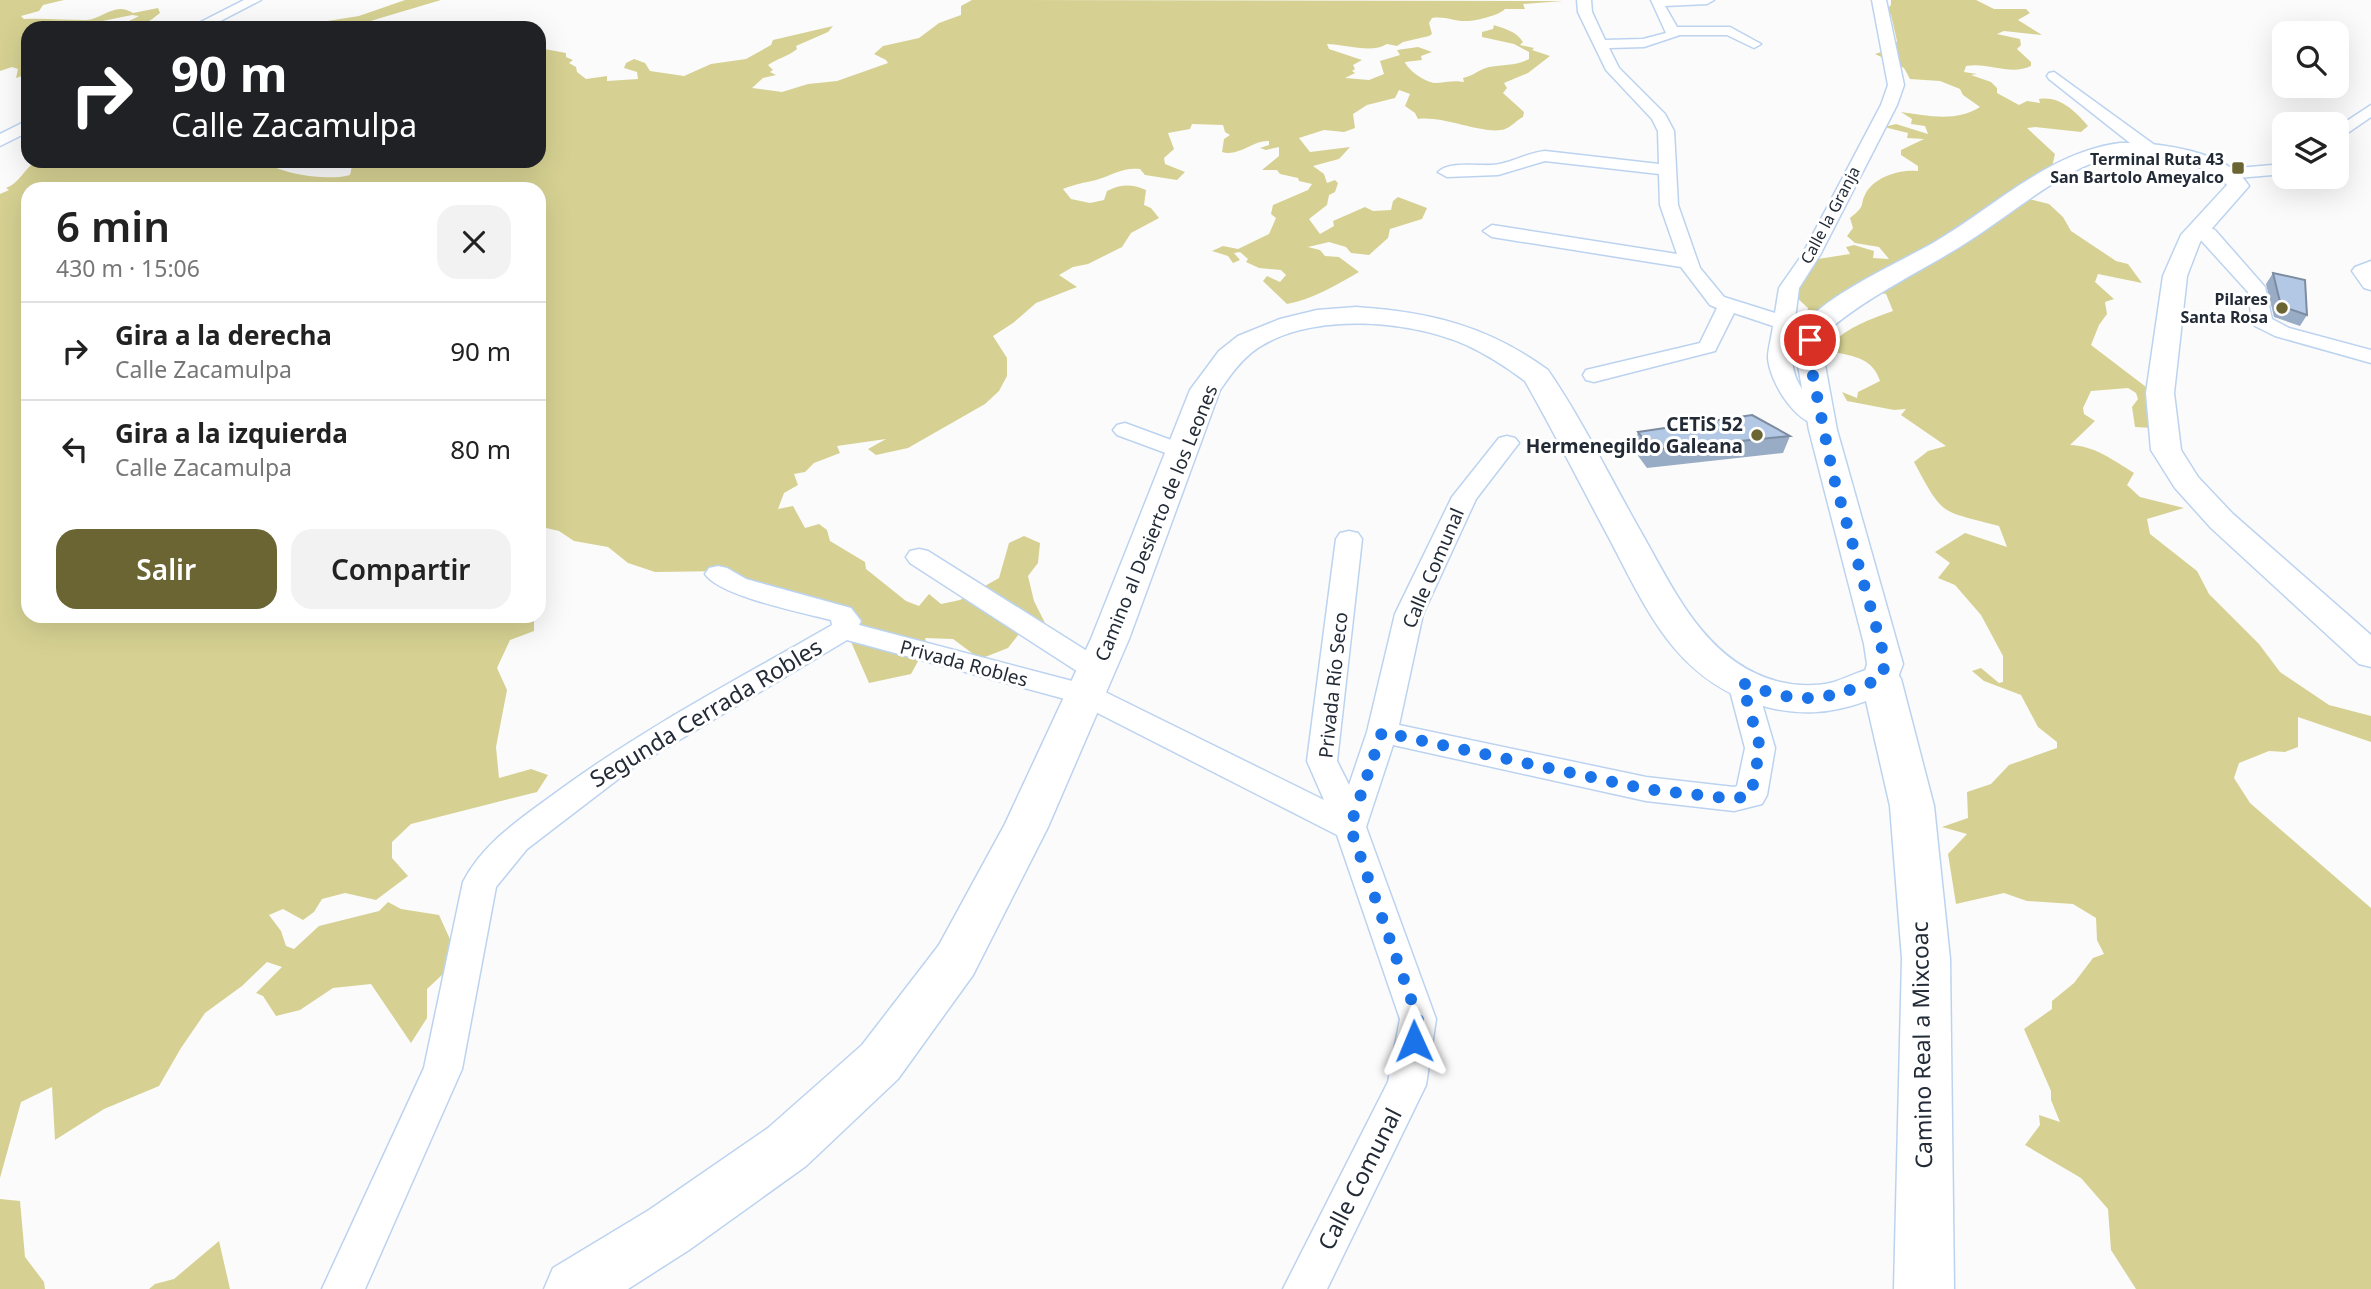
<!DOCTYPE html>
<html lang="es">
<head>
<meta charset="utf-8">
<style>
	:root { --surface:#fff; --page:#f2f2f2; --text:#222; --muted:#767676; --line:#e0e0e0; --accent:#6a6532 }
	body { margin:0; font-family:"Noto Sans",sans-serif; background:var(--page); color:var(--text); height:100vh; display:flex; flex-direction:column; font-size:26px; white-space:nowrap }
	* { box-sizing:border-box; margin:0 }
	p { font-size:23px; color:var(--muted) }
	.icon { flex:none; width:38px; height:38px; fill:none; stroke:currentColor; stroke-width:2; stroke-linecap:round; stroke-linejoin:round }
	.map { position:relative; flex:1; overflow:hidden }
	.drawer { position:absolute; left:21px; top:182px; width:525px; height:441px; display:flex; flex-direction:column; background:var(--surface); border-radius:21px; box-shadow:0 7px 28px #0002 }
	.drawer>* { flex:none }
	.hud { position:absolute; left:21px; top:21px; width:525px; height:147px; border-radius:21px; box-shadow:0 7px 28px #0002; background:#202124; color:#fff; overflow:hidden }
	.buttons { position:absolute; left:2272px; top:21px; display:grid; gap:14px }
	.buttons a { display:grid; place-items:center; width:77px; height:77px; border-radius:14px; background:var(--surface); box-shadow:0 7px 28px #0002; font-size:35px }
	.pin { position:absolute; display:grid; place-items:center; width:60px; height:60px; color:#fff; margin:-30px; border:4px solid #fff; border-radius:50%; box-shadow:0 2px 7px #0007 }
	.me { position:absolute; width:77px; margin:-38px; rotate:359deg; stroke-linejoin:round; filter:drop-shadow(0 0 5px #0008) }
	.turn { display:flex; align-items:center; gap:24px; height:147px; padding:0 35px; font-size:32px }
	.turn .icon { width:91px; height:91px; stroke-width:2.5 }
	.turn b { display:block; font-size:49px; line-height:60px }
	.round { display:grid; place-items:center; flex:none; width:74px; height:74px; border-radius:21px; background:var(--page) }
	.head { display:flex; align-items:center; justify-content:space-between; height:119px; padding:0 35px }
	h1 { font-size:42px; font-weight:600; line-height:52px }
	.cta { display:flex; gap:14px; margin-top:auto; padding:14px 35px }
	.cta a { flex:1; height:80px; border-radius:21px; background:var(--accent); color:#fff; font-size:28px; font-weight:600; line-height:80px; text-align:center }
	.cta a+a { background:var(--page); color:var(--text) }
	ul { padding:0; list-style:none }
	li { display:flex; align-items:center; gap:21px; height:98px; padding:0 35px; border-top:2px solid var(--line) }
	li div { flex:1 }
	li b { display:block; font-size:26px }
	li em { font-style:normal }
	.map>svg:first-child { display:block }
	.green { fill:#d6d192 }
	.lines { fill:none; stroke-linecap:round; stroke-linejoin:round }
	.minor-casing { stroke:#bcd3f0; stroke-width:3 }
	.tertiary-casing { stroke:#bcd3f0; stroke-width:3 }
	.secondary-casing { stroke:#bcd3f0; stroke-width:3 }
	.minor { fill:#fff; fill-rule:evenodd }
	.tertiary { fill:#fff; fill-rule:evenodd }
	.secondary { fill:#fff; fill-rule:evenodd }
	.wall { fill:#99acc5 }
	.building { fill:#b2c8e5; stroke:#7d8ca0; stroke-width:2 }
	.route { stroke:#1a73e8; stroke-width:12; stroke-dasharray:0 21.6 }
	.poi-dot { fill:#6a6532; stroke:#fff; stroke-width:2.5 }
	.labels { text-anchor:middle; stroke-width:6; stroke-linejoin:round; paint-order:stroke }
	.far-poi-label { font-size:16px; font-weight:bold; fill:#232b37; stroke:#fff; text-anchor:end }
	.far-street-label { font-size:16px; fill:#232b37; stroke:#fff }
	.poi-label { font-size:19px; font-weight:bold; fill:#232b37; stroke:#fff; text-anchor:end }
	.street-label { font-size:19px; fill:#232b37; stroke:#fff }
	.near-street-label { font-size:23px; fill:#232b37; stroke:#fff }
</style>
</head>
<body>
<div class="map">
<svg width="2371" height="1289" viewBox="0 0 2371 1289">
	<rect width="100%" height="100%" fill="#fbfbfb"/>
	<path class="green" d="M 0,0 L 64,0 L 43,5 L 39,11 L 21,16 L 24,19 C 44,18 65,20 86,20 C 103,19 115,1 133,13 L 158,8 L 160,13 C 150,21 143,26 130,27 L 129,21 L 139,16 L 132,15 L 68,28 L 28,28 L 28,74 L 16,78 L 18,69 L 12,67 L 0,71 Z
		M 405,0 L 441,0 L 347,28 L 305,28 L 315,23 L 359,16 Z
		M 972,0 L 1563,1 L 1523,4 L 1525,9 L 1505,9 C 1500,15 1476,21 1467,21 C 1455,22 1446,16 1432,18 L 1429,23 L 1432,34 L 1429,36 L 1403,42 L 1397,46 L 1387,44 C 1372,54 1344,44 1327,44 L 1329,49 L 1362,60 L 1353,65 L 1355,69 L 1352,71 L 1355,73 L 1345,78 L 1369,80 L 1384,74 L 1380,61 L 1400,55 L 1397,50 L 1418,47 L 1432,52 L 1421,56 L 1422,60 L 1405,62 C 1407,69 1424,82 1435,83 C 1444,83 1454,80 1464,82 L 1463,78 C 1473,76 1480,69 1489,67 C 1504,64 1515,66 1529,59 L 1529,52 L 1514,44 L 1482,37 L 1482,32 L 1493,29 L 1494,25 C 1505,29 1516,31 1523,42 L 1520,45 L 1534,48 L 1532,50 L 1550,56 L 1528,73 L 1504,83 L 1507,88 L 1503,93 L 1524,112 L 1523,117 C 1517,120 1511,127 1505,129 C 1487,136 1442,115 1418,119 L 1415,113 L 1405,106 L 1410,94 L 1399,90 L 1395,98 L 1367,105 L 1353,114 L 1355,128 L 1344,132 L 1324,130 L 1299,138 L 1310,152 L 1350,147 L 1339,159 L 1313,166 L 1324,174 L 1327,183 L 1335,180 L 1338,183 L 1335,192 L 1329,195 L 1327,205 L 1309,219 L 1320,234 L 1334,226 L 1333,221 L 1365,207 L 1373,211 L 1391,210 L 1393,201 L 1398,197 L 1427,208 L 1422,219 L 1390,229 L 1388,238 L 1369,255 L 1351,253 L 1346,247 L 1329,242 L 1308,247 L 1320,250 L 1325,256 L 1339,257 L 1359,272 C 1336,285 1314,299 1287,304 L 1263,281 L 1267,276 L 1280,282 L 1286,275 L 1281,270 L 1259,268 L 1246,262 L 1248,259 L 1240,252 L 1234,253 L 1240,260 L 1233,263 L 1228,256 L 1212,251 L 1223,246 L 1238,249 L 1269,234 L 1276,218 L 1271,214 L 1273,205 L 1308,190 L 1312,184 L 1299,181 L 1298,178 L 1280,174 L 1277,170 L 1262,170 L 1279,156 L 1279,147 L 1266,150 L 1260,148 L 1269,145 L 1269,141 C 1253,140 1239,157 1222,152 L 1224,139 L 1230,135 L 1225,132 L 1223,125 L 1192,124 L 1190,129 L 1168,133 L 1174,149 L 1164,158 L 1165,164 L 1185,172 L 1177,180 L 1145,175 L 1140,169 C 1122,167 1113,175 1096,180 C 1084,183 1075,184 1063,189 L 1071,199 L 1090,203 L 1104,200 L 1107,191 C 1122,184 1131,184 1146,190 L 1144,205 L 1151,208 L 1159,218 L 1131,233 L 1122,247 L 1088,264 L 1073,267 L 1059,275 L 1077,287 L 1036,303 L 1013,323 L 993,336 L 1007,358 L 1007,376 L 999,391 L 985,404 L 908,448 L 876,455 L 868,449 L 886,439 L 837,446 L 840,453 L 814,463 L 805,472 L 794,474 L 798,485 L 784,493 L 778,509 L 793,506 L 805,528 L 819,524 L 827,530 L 830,541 L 865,562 L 866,569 L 906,601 L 919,606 L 929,594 L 941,604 L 960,600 L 999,578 L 1009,543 L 1024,536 L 1040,543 L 1038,563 L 1028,576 L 1034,601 L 1045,623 L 1022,630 L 1008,648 L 980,659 L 953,639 L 925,638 L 927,645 L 911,674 L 869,683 L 838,612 L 773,597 L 727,571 L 655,572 L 628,563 L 608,547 L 574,541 L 559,531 L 542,527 L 542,489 L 539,486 L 539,189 L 28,189 L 28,616 L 534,616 L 534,631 L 510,640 L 497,668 L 507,690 L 496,747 L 499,778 L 531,769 L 548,775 L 537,792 L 411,824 L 392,842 L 392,858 L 408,876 L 376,900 L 345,893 L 322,899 L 314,912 L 303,920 L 283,909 L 269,915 L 281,931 L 286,946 L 294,949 L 319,926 L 379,911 L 388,902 L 401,909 L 439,915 L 459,959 L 427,989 L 427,1018 L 411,1043 L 371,984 L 333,988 L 300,1010 L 276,1016 L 263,996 L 256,993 L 282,967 L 267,962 L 242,986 L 205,1013 L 181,1048 L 159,1086 L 104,1109 L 55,1140 L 52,1087 L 21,1102 L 0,1178 L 0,194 L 9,190 L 6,188 C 21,182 24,168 37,161 L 261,161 L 257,163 L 266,162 C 282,175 331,181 350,175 L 352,166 L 339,161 L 539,161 L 539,48 L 566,53 L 566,57 L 573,60 L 569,63 L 576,67 L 577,72 L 586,79 L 607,76 L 607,81 L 638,79 L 637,72 L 624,68 L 626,63 L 634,59 L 645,63 L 650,71 L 684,76 L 711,64 L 746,59 L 771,45 L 773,40 L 833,26 L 828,32 L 796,46 L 797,49 C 787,57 778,58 768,65 L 773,70 L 770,72 L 776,75 L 763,78 L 752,88 L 782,92 L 808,84 L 837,81 L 888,63 L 886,60 L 874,54 L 883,46 L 919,38 L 939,23 L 961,15 L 961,6 Z
		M 1891,0 L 1976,0 L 1994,9 L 2026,9 L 2030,13 L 2018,20 L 2042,35 L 2004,31 L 1997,34 L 2020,39 L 2021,45 L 2017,49 L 2031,62 L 2031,66 C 2010,76 1989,62 1966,66 L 1964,72 L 1977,74 L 1971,75 L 1991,82 L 1997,88 L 1997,93 L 2019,105 L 2027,101 L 2040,103 L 2039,99 C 2060,96 2075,111 2088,126 L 2081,132 L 2035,127 L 2027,128 L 2055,154 L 2050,176 L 2029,199 L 2049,204 L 2063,217 L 2071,231 L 2116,261 L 2128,264 L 2142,283 L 2098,274 L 2095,282 L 2114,299 L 2105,302 L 2107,314 L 2099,325 L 2091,345 L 2150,390 L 2154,428 L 2135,427 L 2132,407 L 2138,399 L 2136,393 L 2128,388 L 2091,391 L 2083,408 L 2084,414 L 2095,421 L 2070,445 C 2095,446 2113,460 2134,473 L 2127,485 L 2140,497 L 2184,508 L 2147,519 L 2150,534 L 2197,571 L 2209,594 L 2259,644 L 2280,672 L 2329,705 L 2371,716 L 2371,742 L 2298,717 L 2298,747 L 2285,752 L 2269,751 L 2239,763 L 2234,778 L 2250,803 L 2371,908 L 2371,1289 L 2136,1289 L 2111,1250 L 2108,1209 L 2081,1178 L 2025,1145 L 2040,1125 L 2039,1115 L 2060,1122 L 2051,1100 L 2051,1091 L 2024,1029 L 2052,1009 L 2052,1001 L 2074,983 L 2093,958 L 2104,954 L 2097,940 L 2096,918 L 2073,904 L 2027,901 L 2004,893 L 1956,904 L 1948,854 L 1967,834 L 1942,827 L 1968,818 L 1967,792 L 1991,784 L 2009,765 L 2057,748 L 2057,742 L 2038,727 L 2021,695 L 1984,681 L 1972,671 L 1981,668 L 1999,683 L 2003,682 L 2003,656 L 1981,615 L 1955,585 L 1938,578 L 1950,563 L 1935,552 L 1965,533 L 2007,547 L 1999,526 C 1940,510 1944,518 1914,462 L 1928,451 L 1946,446 L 1901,415 L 1906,409 L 1894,410 L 1847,401 L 1842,392 L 1857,398 L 1858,392 L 1880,381 C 1873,359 1855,356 1833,352 L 1831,344 C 1848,327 1870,319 1893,311 L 1886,294 L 1851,288 L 1828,302 L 1825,327 L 1807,317 L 1808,308 L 1797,298 L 1800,288 L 1791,271 L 1805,261 L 1850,254 L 1846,247 L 1854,245 L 1874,251 L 1873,258 L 1889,259 L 1879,247 L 1855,243 L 1847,236 L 1853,228 L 1850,218 C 1868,204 1858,206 1867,191 C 1877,176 1901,169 1918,171 L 1918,166 L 1901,155 L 1901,150 L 1924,139 L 1907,138 L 1908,133 L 1884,127 L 1896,124 L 1928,134 L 1925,126 L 1911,124 L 1912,119 L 1901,112 C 1928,116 1957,122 1980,107 L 1963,95 L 1960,89 L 1940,81 L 1910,79 L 1904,68 L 1875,54 L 1893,48 L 1897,41 L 1891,15 L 1886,10 L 1891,5 Z
		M 0,1199 L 20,1201 L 25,1257 L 44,1282 L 45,1289 L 0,1289 Z
		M 219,1241 L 230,1289 L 149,1289 L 155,1284 L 174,1279 Z"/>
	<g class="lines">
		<g class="minor-casing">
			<path id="minor" d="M 244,0 L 261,0 L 207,28 L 189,28 Z
				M 1577,0 L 1591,0 L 1592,12 L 1605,40 L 1643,39 L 1666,33 L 1651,0 L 1714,0 L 1707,4 L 1665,6 L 1677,27 L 1730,27 L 1761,44 L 1754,48 L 1727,35 L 1680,35 L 1644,47 L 1609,48 L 1619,68 L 1665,114 L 1674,131 L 1678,205 L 1700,268 L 1724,297 L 1775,313 L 1779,288 L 1802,255 L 1881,105 L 1888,85 L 1872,0 L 1886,0 L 1904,85 L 1897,105 L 1820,255 L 1799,288 L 1795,319 L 1806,323 L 1809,327 L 1806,331 L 1793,332 C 1788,374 1796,389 1829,415 L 1832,420 L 1829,425 C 1800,432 1770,384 1768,358 C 1768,348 1772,336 1773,326 L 1734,313 L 1715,351 L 1594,382 L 1586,380 L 1583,375 L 1586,370 L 1700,343 L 1717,308 L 1710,305 L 1681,267 L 1492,237 L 1483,231 L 1492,225 L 1677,254 L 1660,205 L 1659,174 L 1545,161 L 1498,175 L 1447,177 L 1438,172 C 1449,161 1477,166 1492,165 C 1510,164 1526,153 1545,151 L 1659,164 L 1658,131 L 1652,119 L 1606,70 L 1578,12 Z
				M 2054,72 L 2156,146 L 2158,150 L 2156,154 L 2144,154 L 2049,79 L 2047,76 L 2049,73 Z
				M 2371,105 L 2371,117 L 2336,141 L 2336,128 Z
				M 28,120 L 28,132 L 0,146 L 0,134 Z
				M 2284,164 L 2284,174 L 2226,179 L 2217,174 L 2226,169 Z
				M 2198,222 L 2215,230 L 2265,287 L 2272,319 L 2289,328 L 2371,350 L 2371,363 L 2275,336 L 2255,326 L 2252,322 L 2248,292 L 2189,227 Z
				M 2371,261 L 2371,290 L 2364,288 L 2352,271 L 2355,267 Z
				M 1125,423 L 1190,447 L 1194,452 L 1190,457 L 1182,459 L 1117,435 L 1113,430 L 1117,425 Z
				M 1507,436 L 1515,438 L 1519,443 L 1476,499 L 1423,614 L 1399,725 L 1646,777 L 1734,787 L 1737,786 L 1745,748 L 1728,683 L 1732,676 L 1742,673 L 1752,676 L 1756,683 L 1775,748 L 1767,795 L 1762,804 L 1734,811 L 1646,801 L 1393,745 L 1366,827 L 1436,1019 L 1426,1085 L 1327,1289 L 1283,1289 L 1388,1082 L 1400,1019 L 1337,835 L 1076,702 L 847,640 L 634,767 L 527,849 L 496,887 L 462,1069 L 365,1289 L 322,1289 L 424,1068 L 463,882 C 483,843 520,819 554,794 C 642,729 738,679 832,625 L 831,620 C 804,613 719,596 705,574 L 709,568 L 718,566 L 727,568 L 746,579 L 851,608 L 861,621 L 859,625 L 1095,687 L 1324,800 L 1307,761 L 1336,539 L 1340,533 L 1349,531 L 1358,533 L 1362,539 L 1337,761 L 1349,785 L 1367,732 L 1395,614 L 1452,497 L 1499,438 Z
				M 919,549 L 928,551 L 1106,663 L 1110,670 L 1106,677 L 1096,680 L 1086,677 L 910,563 L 906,557 L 910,551 Z"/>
		</g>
		<g class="tertiary-casing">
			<path id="tertiary" d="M 2120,143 C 2158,142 2228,151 2249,186 L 2200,242 L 2187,276 L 2174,393 L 2181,450 L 2198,477 L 2233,514 L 2371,635 L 2371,667 L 2359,664 L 2211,528 L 2175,488 L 2151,450 L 2146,393 L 2163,276 L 2181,235 L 2227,185 C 2206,161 2141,150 2111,157 C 2064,168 2010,215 1969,241 C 1921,272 1868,295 1825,333 L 1825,365 L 1837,430 L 1903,664 L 1894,688 L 1881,692 L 1868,688 L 1863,679 L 1867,664 L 1864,644 L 1809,430 L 1798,365 L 1799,330 C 1823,296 1896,264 1933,243 C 1993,208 2049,152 2120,143 Z"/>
		</g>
		<g class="secondary-casing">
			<path id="secondary" d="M 1356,307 C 1430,312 1488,326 1548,370 C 1583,421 1610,478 1641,532 C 1674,590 1705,661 1776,681 C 1794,686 1816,687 1834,682 C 1856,675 1872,663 1895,669 L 1901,679 L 1934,806 L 1950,959 L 1954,1289 L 1894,1289 L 1902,959 L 1890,806 L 1866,701 C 1830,714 1799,716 1763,706 C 1675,680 1647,610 1608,536 C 1580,484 1554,432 1525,381 C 1506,367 1488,355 1466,345 C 1408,319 1304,311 1251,353 C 1238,364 1229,377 1220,390 L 1129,639 L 1048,827 L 973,975 L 898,1079 L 806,1166 L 689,1250 L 628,1289 L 544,1289 L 553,1268 L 649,1210 L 768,1128 L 862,1045 L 939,945 L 1005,824 L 1091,639 L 1190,390 L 1219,351 L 1238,336 L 1280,319 L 1317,310 Z"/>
		</g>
		<use href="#minor" class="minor"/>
		<use href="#tertiary" class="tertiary"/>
		<use href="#secondary" class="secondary"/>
	</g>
	<path class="wall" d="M 2273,273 L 2307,315 L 2300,326 L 2274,317 L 2266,284 Z
		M 1638,432 L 1790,436 L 1783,453 L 1647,468 L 1633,449 Z"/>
	<path class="building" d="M 2273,273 L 2305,280 L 2307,315 L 2281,306 Z
		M 1752,415 L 1790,436 L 1652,450 L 1638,432 Z"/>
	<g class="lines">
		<path class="route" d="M 1414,1041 L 1418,1019 L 1350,827 L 1382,732 L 1646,789 L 1734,799 L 1751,795 L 1760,747 L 1742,683 C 1804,706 1821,701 1881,679 L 1885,664 L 1881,644 L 1833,475 L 1813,376 L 1810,340"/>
	</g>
	<g class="poi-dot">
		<rect x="2231" y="161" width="14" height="14" rx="3.5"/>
		<circle cx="2282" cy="308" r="7"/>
		<circle cx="1757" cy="435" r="7"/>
	</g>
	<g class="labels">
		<g class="far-poi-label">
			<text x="2224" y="165">Terminal Ruta 43<tspan x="2224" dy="18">San Bartolo Ameyalco</tspan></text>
			<text x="2268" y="305">Pilares<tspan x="2268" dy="18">Santa Rosa</tspan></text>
		</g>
		<g class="far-street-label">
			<text transform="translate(1830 215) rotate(-62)" y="6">Calle la Granja</text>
		</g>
		<g class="poi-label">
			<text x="1743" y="431">CETiS 52<tspan x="1743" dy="22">Hermenegildo Galeana</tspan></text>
		</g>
		<g class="street-label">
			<text transform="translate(1156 523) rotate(-68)" y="7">Camino al Desierto de los Leones</text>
			<text transform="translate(1433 568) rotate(-67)" y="7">Calle Comunal</text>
			<text transform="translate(964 663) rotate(15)" y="7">Privada Robles</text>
			<text transform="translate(1333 685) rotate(-84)" y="7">Privada Río Seco</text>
		</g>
		<g class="near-street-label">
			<text transform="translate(706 713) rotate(-31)" y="8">Segunda Cerrada Robles</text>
			<text transform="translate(1922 1045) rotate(-91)" y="8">Camino Real a Mixcoac</text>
			<text transform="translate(1360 1179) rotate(-63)" y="8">Calle Comunal</text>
		</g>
	</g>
</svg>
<div class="buttons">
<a><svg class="icon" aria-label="search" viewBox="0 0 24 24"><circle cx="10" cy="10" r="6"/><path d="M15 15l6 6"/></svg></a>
<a><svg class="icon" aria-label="layers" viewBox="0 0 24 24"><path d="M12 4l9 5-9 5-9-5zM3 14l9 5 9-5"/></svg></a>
</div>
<div class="pin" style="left:1810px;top:340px;background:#d93025"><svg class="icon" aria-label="arrive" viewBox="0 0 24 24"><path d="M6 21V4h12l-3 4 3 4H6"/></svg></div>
<svg class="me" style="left:1414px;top:1041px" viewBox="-20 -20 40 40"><path d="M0-17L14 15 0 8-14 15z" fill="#1a73e8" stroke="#fff" stroke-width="4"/></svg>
<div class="hud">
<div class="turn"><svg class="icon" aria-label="right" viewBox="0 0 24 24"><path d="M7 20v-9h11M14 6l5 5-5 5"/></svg><div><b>90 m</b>Calle Zacamulpa</div></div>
</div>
<section class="drawer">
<div class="head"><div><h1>6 min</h1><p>430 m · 15:06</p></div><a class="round"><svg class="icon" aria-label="close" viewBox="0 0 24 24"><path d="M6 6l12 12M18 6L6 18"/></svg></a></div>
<ul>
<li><svg class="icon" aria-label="right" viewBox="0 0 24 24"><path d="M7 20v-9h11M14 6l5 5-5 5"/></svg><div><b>Gira a la derecha</b><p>Calle Zacamulpa</p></div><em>90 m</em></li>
<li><svg class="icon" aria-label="left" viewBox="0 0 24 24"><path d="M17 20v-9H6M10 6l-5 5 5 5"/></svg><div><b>Gira a la izquierda</b><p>Calle Zacamulpa</p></div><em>80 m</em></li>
</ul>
<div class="cta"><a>Salir</a><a>Compartir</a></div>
</section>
</div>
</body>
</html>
